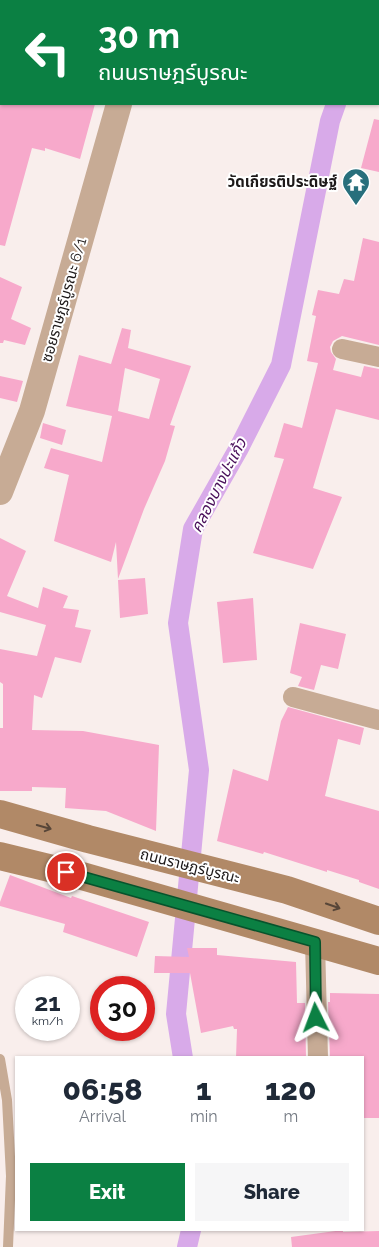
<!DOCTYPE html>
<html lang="en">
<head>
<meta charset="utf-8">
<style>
	:root { --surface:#fff; --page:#f6f6f7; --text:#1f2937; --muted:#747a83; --accent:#0b8043 }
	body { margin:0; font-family:Raleway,"Noto Sans Thai",sans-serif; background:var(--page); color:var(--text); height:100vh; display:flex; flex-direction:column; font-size:19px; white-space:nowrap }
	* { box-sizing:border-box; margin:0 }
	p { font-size:16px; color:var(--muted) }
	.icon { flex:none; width:28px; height:28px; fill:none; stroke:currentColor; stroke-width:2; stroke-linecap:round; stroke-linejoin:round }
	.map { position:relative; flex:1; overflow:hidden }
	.sheet { position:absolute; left:15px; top:1056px; width:349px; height:175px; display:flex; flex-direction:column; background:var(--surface); border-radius:0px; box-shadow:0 1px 4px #0004 }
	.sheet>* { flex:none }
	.guide { position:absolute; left:0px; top:0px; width:380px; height:105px; box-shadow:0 1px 4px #0004; background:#0b8043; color:#fff; overflow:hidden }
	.speed { position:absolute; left:15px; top:976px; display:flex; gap:10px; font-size:25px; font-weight:700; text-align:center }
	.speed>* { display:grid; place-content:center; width:65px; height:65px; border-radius:50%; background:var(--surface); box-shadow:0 1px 4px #0004; line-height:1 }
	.speed small { font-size:12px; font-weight:400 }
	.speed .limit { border:8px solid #d22; background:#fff; color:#111 }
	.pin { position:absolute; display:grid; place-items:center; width:42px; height:42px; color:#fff; margin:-21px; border:2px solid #fff; border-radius:50%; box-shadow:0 1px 5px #0007 }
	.me { position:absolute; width:55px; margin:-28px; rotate:357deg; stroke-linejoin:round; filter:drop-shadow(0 0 4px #0008) }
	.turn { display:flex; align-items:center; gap:18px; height:105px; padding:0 15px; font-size:22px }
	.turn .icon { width:65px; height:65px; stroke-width:2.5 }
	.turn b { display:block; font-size:35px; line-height:42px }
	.eta { display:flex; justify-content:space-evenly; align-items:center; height:85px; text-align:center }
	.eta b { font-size:30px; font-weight:800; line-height:35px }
	.action { display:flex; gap:10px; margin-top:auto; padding:10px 15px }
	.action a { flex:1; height:58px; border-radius:0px; background:var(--accent); color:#fff; font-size:20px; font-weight:800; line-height:58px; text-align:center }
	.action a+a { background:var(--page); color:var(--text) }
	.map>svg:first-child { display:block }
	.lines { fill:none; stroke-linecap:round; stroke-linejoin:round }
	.canal { stroke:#d8aae9; stroke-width:20 }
	.building { fill:#f7a9cb; fill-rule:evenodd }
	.service { stroke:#c7ab95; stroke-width:10 }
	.minor { stroke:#c7ab95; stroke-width:20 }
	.tertiary { stroke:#c7ab95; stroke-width:26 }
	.secondary { stroke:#b18967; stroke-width:28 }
	.oneway { stroke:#584638 }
	.route-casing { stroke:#07532c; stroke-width:12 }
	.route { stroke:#0b8043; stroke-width:9 }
	.labels { text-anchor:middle; stroke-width:4; stroke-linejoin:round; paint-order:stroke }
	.poi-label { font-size:15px; font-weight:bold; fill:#1d1919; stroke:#fff; text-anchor:end }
	.street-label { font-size:15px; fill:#1d1919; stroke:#fff }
	.water-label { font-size:16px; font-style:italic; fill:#49105a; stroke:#fff }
</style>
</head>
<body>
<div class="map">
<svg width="379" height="1247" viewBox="0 0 379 1247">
	<rect width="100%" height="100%" fill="#f9eeec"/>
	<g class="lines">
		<path class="canal" d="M 367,1 L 367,0
			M 183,1058 L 176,1014 L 199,770 L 178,623 L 193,529 L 239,448 L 281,365 L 330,121 L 336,104
			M 187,1247 L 191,1230"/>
	</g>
	<path class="building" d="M 0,104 L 95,104 L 80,159 L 45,148 L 45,151 L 32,148 L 5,246 L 0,245 Z
		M 374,119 L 379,120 L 379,172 L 361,168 Z
		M 363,238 L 379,242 L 379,345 L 342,336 L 333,341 L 330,347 L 331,352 L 336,359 L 333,370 L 361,377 L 364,366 L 379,369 L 379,420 L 336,409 L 313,488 L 342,497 L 313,569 L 253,553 L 284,459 L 274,457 L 284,423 L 302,428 L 318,363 L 307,361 L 316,316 L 312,315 L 318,290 L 339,294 L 344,279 L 354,281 Z
		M 0,277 L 22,287 L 11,319 L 31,328 L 25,345 L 4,340 L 3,343 L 0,343 Z
		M 122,328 L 131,330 L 128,348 L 191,366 L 170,425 L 175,426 L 165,461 L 144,509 L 118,579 L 116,542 L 111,562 L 54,541 L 69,475 L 44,468 L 51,448 L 102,462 L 112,416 L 66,406 L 79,355 L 111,364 ZM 125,368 L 160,379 L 149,419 L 118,411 Z
		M 0,376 L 23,381 L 17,402 L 0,398 Z
		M 43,423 L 66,430 L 62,445 L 40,438 Z
		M 0,538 L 26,551 L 7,596 L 38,608 L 43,587 L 68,596 L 63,608 L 79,610 L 75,627 L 91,630 L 81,663 L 55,657 L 42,698 L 34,695 L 32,730 L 83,731 L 159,745 L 156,831 L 106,811 L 65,808 L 66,788 L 32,787 L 32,791 L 0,791 L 0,728 L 3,728 L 3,684 L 0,682 L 0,649 L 37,656 L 46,625 L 0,612 Z
		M 145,578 L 148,614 L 120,618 L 118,580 Z
		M 253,598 L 257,660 L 223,663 L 217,602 Z
		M 300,623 L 346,634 L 338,669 L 321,665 L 314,690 L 298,686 L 302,677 L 290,673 Z
		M 288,707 L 364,728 L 360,745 L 338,739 L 325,796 L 379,811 L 379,889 L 359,882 L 359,880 L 327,870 L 327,872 L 264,852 L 263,854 L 217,841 L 233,769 L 268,781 L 281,721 Z
		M 10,875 L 71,898 L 72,896 L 149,922 L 137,957 L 63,932 L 65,924 L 0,906 L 0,902 Z
		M 187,948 L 217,948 L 217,955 L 296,962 L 297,1003 L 305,1003 L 306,1058 L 236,1058 L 237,1029 L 234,1029 L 233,1026 L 201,1033 L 190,973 L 154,973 L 155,956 L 189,957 Z
		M 330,993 L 379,994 L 379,1118 L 362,1118 L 362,1058 L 330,1058 L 328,1002 L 330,1002 Z
		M 343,1230 L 343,1232 L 379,1231 L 379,1247 L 292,1247 L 291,1237 Z"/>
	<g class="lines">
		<path class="service" d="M 167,0 L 171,1
			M 0,1059 L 7,1100 L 11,1176 L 8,1247"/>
		<path class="minor" d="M 342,349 L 379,357
			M 293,697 L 379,720
			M 315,942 L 318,1058"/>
		<path class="tertiary" d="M 147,1 L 147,0
			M 0,492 L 32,411 L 119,104"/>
		<path class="secondary" d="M 0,814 L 88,839 L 287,890 L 379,921
			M 0,856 L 82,876 L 379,961"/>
	</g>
	<defs><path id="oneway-shaft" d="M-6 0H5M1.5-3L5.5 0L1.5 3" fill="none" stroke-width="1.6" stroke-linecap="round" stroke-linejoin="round" transform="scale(1.25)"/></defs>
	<g class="oneway">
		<use href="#oneway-shaft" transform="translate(44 827) rotate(16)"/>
		<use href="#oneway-shaft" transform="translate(333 906) rotate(19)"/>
	</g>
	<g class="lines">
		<g class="route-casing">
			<path id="route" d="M 66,872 L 315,942 L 316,1018"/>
		</g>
		<use href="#route" class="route"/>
	</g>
	<defs>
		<g id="temple-pin" transform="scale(1.4375)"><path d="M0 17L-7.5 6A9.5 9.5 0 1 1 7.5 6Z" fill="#286f7c" stroke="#fff"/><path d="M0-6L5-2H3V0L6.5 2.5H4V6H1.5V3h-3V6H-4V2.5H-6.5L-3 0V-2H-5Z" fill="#fff"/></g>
	</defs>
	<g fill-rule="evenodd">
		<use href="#temple-pin" x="356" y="182"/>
	</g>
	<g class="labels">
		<g class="poi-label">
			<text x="337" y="187">วัดเกียรติประดิษฐ์</text>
		</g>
		<g class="street-label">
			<text transform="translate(64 300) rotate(-74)" y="5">ซอยราษฎร์บูรณะ 6/1</text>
			<text transform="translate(190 866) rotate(14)" y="5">ถนนราษฎร์บูรณะ</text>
		</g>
		<g class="water-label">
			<text transform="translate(218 485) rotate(-63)" y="6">คลองบางปะแก้ว</text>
		</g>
	</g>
</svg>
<div class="speed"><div>21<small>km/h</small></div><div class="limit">30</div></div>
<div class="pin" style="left:66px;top:872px;background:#d93025"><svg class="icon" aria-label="arrive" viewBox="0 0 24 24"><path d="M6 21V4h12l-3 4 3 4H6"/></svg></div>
<svg class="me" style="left:316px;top:1018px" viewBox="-20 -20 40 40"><path d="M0-17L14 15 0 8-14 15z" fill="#0b8043" stroke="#fff" stroke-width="4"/></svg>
<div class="guide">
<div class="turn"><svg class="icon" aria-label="left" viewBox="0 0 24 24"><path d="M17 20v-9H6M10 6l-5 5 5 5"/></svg><div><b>30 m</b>ถนนราษฎร์บูรณะ</div></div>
</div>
<section class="sheet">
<div class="eta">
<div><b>06:58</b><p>Arrival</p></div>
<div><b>1</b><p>min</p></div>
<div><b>120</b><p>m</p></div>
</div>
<div class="action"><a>Exit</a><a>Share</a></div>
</section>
</div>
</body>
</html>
